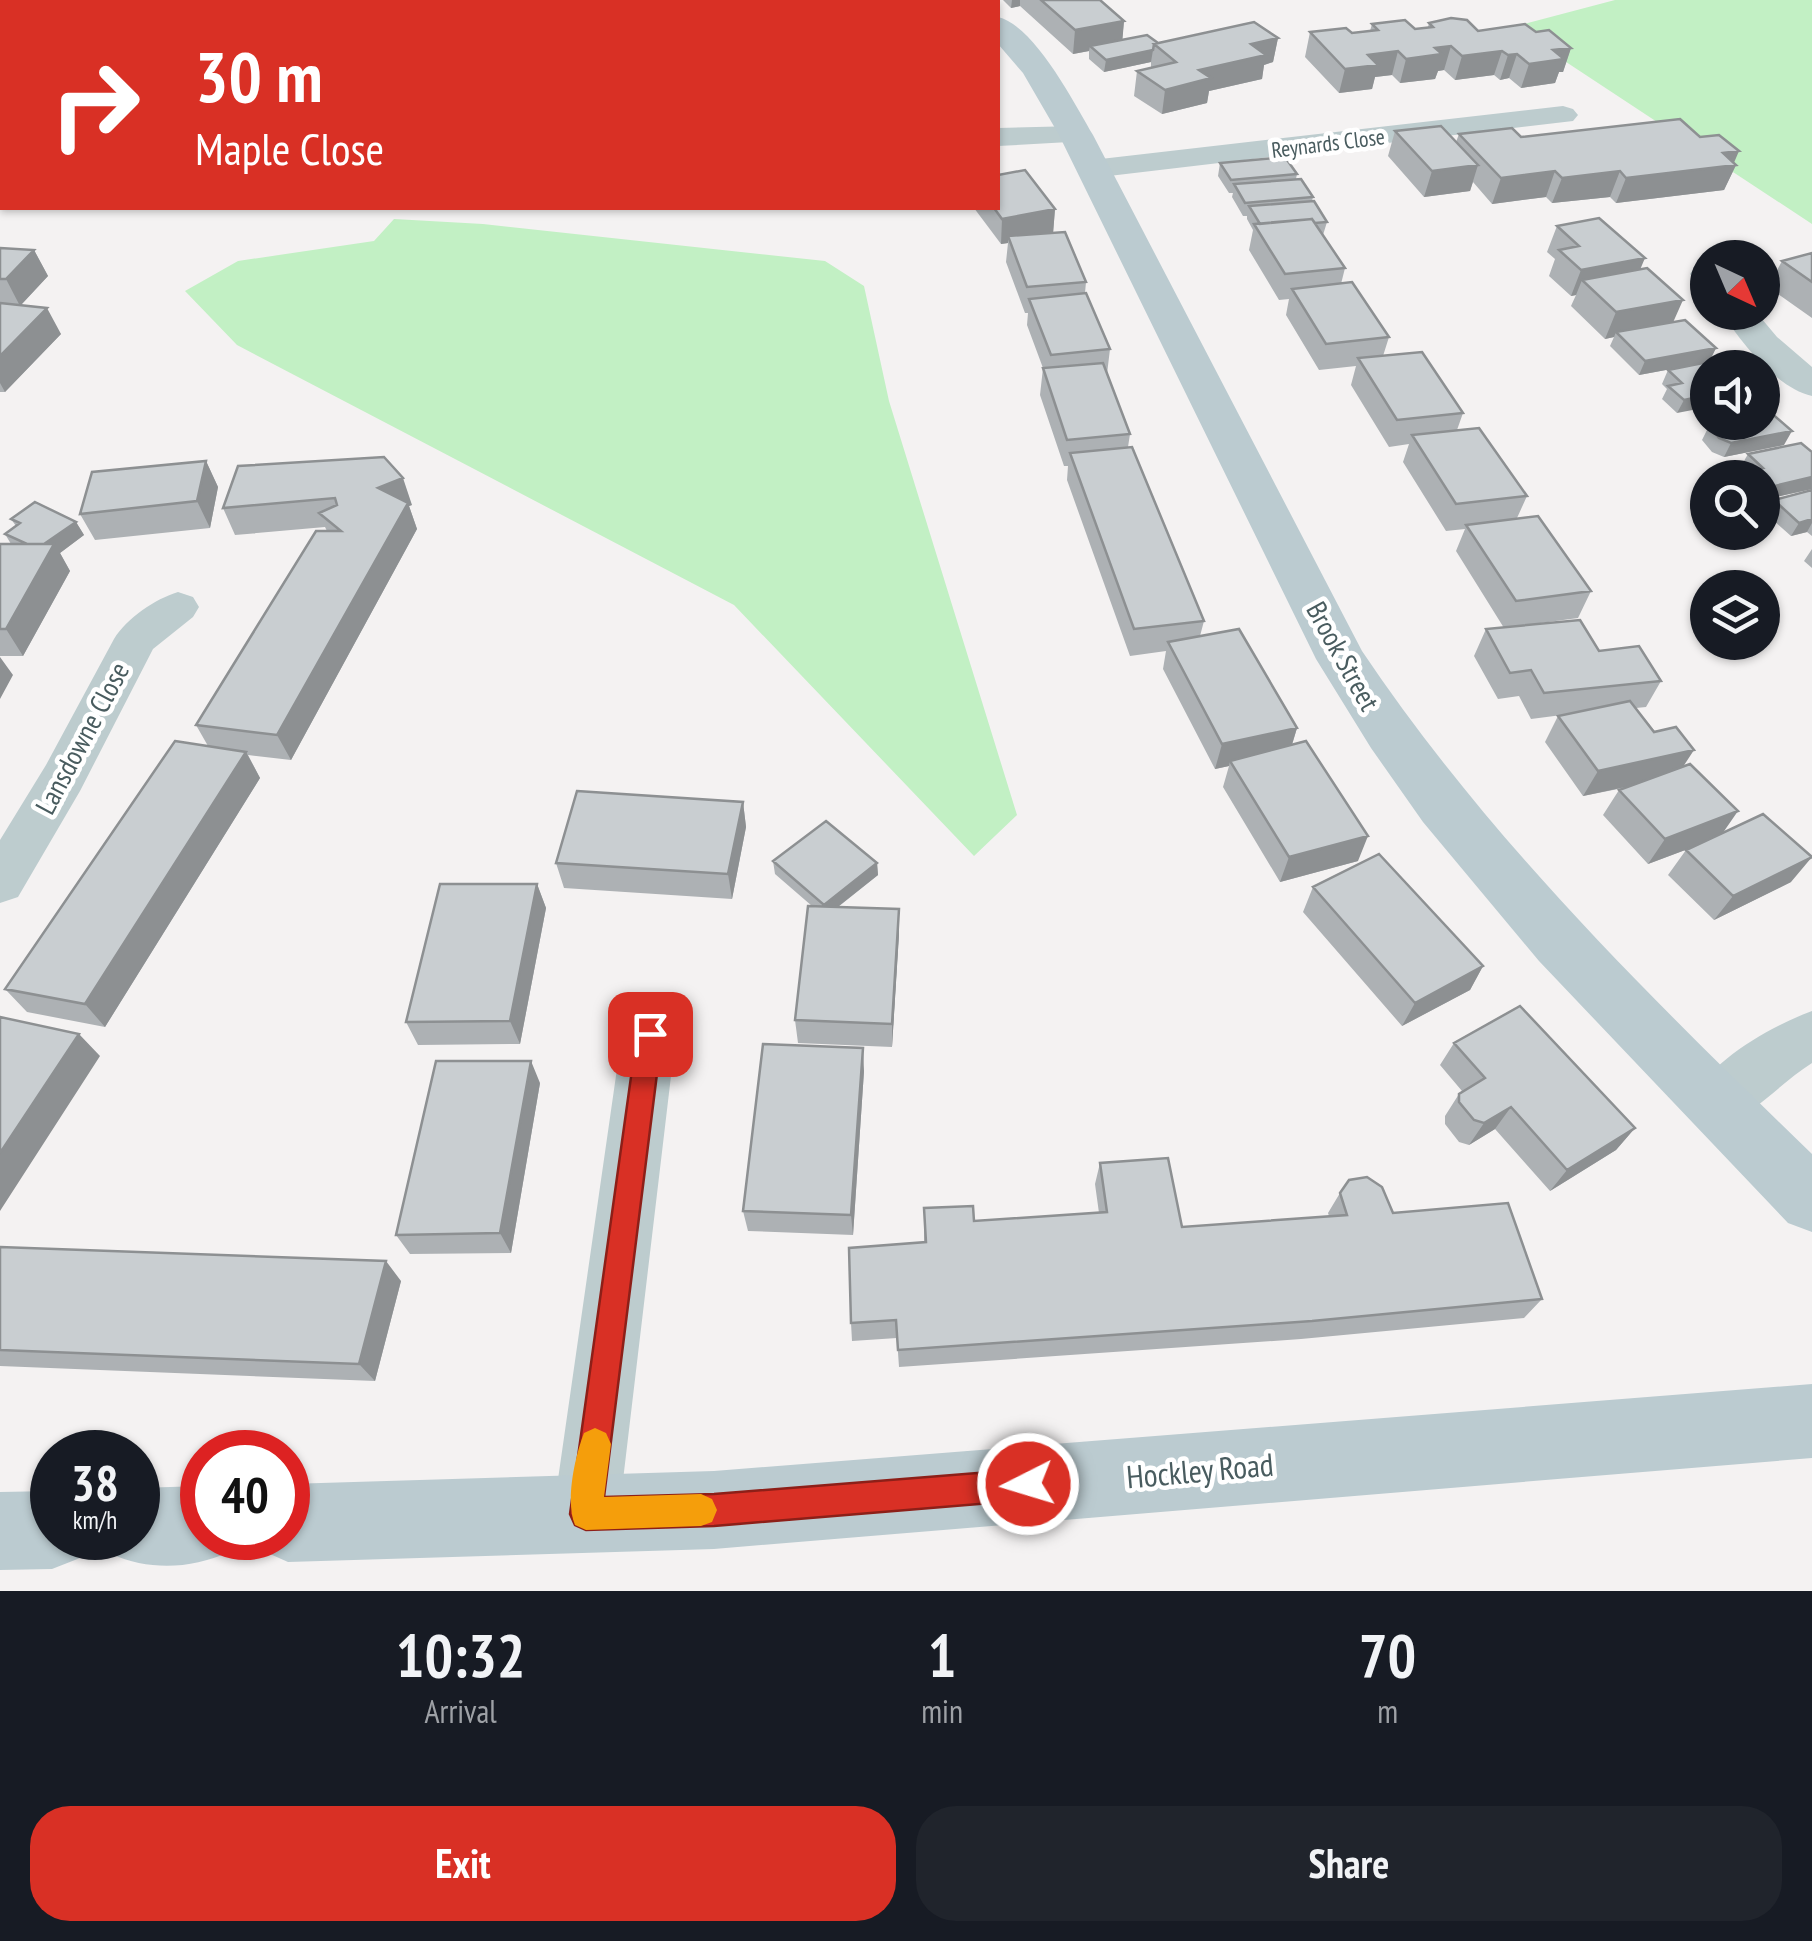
<!DOCTYPE html>
<html lang="en">
<head>
<meta charset="utf-8">
<style>
	:root { --surface:#171b24; --page:#20242c; --text:#f1f3f6; --muted:#9ea1a6; --accent:#d93025 }
	body { margin:0; font-family:"PT Sans Narrow",sans-serif; background:var(--page); color:var(--text); height:100vh; display:flex; flex-direction:column; font-size:38px; white-space:nowrap }
	* { box-sizing:border-box; margin:0 }
	p { font-size:32px; color:var(--muted) }
	.icon { flex:none; width:55px; height:55px; fill:none; stroke:currentColor; stroke-width:2; stroke-linecap:round; stroke-linejoin:round }
	.map { position:relative; height:1591px; overflow:hidden }
	.panel { display:flex; flex-direction:column; background:var(--surface); flex:1 }
	.panel>* { flex:none }
	.guide { position:absolute; left:0px; top:0px; width:1000px; height:210px; box-shadow:0 2px 8px #0004; background:#d93025; color:#fff; overflow:hidden }
	.needle { width:65px; rotate:136deg }
	.fabs { position:absolute; left:1690px; top:240px; display:grid; gap:20px }
	.fabs a { display:grid; place-items:center; width:90px; height:90px; border-radius:50%; background:var(--surface); box-shadow:0 2px 8px #0004; font-size:50px }
	.speed { position:absolute; left:30px; top:1430px; display:flex; gap:20px; font-size:50px; font-weight:700; text-align:center }
	.speed>* { display:grid; place-content:center; width:130px; height:130px; border-radius:50%; background:var(--surface); box-shadow:0 2px 8px #0004; line-height:1 }
	.speed small { font-size:25px; font-weight:400 }
	.speed .limit { border:15px solid #d22; background:#fff; color:#111 }
	.pin { position:absolute; display:grid; place-items:center; width:85px; height:85px; color:#fff; margin:-42px; border-radius:20px; box-shadow:0 5px 15px #0006 }
	.me { position:absolute; width:110px; margin:-55px; rotate:265deg; stroke-linejoin:round; filter:drop-shadow(0 0 8px #0008) }
	.turn { display:flex; align-items:center; gap:35px; height:210px; padding:0 30px; font-size:45px }
	.turn .icon { width:130px; height:130px; stroke-width:2.5 }
	.turn b { display:block; font-size:70px; line-height:85px }
	.eta { display:flex; justify-content:space-evenly; align-items:center; height:170px; text-align:center }
	.eta b { font-size:60px; font-weight:800; line-height:70px }
	.button { display:flex; gap:20px; margin-top:auto; padding:20px 30px }
	.button a { flex:1; height:115px; border-radius:40px; background:var(--accent); color:#fff; font-size:40px; font-weight:800; line-height:115px; text-align:center }
	.button a+a { background:var(--page); color:var(--text) }
	.map>svg:first-child { display:block }
	.green { fill:#c2f0c4 }
	.lines { fill:none; stroke-linecap:round; stroke-linejoin:round }
	.street { fill:#bdccce; fill-rule:evenodd }
	.secondary { fill:#bbcbd0; fill-rule:evenodd }
	.primary { stroke:#b2cacf; stroke-width:55 }
	.wall { fill:#adb1b4 }
	.shaded-wall { fill:#8d9092 }
	.building { fill:#c9ced1; stroke:#8d9092; stroke-width:2.5 }
	.route { fill:#d93025; stroke:#8d1f18; stroke-width:2.5 }
	.slow { fill:#f59e0b }
	.labels { text-anchor:middle; stroke-width:9; stroke-linejoin:round; paint-order:stroke }
	.far-street-label { font-size:22px; fill:#495c5f; stroke:#fff }
	.street-label { font-size:28px; fill:#495c5f; stroke:#fff }
	.near-street-label { font-size:32px; fill:#495c5f; stroke:#fff }
</style>
</head>
<body>
<div class="map">
<svg width="1812" height="1591" viewBox="0 0 1812 1591">
	<rect width="100%" height="100%" fill="#f4f2f2"/>
	<path class="green" d="M 1615,0 L 1812,0 L 1812,224 L 1513,27 Z
		M 394,219 L 483,224 L 825,261 L 864,286 L 889,401 L 1017,815 L 974,856 L 734,605 L 237,345 L 185,291 L 238,261 L 374,241 Z"/>
	<g class="lines">
		<path class="street" d="M 1563,106 L 1573,109 L 1578,115 L 1573,121 L 1092,178 L 1081,176 L 1077,169 L 1081,162 L 1092,160 Z
			M 1076,126 L 1087,129 L 1091,135 L 1087,141 L 998,146 L 998,128 Z
			M 0,152 L 2,152 L 2,170 L 0,170 Z
			M 1708,264 L 1708,284 L 1695,281 L 1690,274 L 1695,267 Z
			M 1721,312 L 1756,312 L 1777,337 L 1812,367 L 1812,396 C 1775,387 1742,343 1721,312 Z
			M 178,592 L 193,597 L 199,607 L 193,617 L 153,649 L 80,791 L 18,897 L 0,903 L 0,840 L 46,765 L 114,639 C 127,618 155,599 178,592 Z
			M 649,1010 L 668,1017 L 676,1034 L 619,1514 L 610,1538 L 586,1547 L 562,1538 L 553,1514 L 622,1034 L 630,1017 Z
			M 1812,1011 L 1812,1063 C 1779,1084 1753,1116 1717,1129 L 1697,1122 L 1689,1104 C 1709,1061 1769,1027 1812,1011 Z"/>
		<path class="secondary" d="M 998,17 C 1035,26 1074,103 1093,135 L 1362,651 C 1489,840 1649,996 1812,1154 L 1812,1232 L 1788,1223 L 1539,961 L 1423,822 L 1371,748 L 1316,659 L 1059,135 L 1023,73 L 998,44 Z
			M 1812,1384 L 1812,1458 L 714,1549 L 288,1562 L 261,1550 L 255,1538 L 288,1538 L 288,1484 L 714,1471 Z
			M 202,1486 L 202,1538 L 236,1538 L 229,1552 C 191,1569 150,1571 111,1554 L 103,1538 L 138,1538 L 138,1488 Z
			M 52,1491 L 52,1538 L 88,1538 L 80,1558 L 52,1569 L 0,1570 L 0,1492 Z"/>
		<path class="primary" d="M 618,2 L 631,0
			M 0,123 L 2,122"/>
	</g>
	<path class="wall" d="M 694,0 L 861,0 L 853,2 L 695,2 Z
		M 1003,0 L 1100,0 L 1124,21 L 1122,40 L 1158,43 L 1278,38 L 1273,62 L 1264,65 L 1262,79 L 1209,91 L 1207,103 L 1162,114 L 1134,96 L 1137,71 L 1151,68 L 1151,62 L 1104,72 L 1089,59 L 1089,51 L 1073,54 L 1020,6 L 1011,8 Z
		M 1429,23 L 1478,31 L 1536,32 L 1571,48 L 1563,72 L 1559,72 L 1555,83 L 1521,88 L 1509,78 L 1500,80 L 1494,75 L 1455,80 L 1444,70 L 1438,71 L 1435,79 L 1400,83 L 1392,75 L 1375,77 L 1372,89 L 1339,93 L 1305,57 L 1310,32 L 1352,33 L 1370,31 L 1372,24 L 1415,29 L 1428,27 Z
		M 1395,131 L 1456,142 L 1459,134 L 1521,137 L 1734,163 L 1736,165 L 1724,190 L 1616,203 L 1610,197 L 1552,203 L 1546,197 L 1492,204 L 1473,182 L 1470,191 L 1424,197 L 1388,156 Z
		M 1220,163 L 1297,174 L 1296,179 L 1313,197 L 1312,201 L 1327,222 L 1323,235 L 1345,268 L 1341,284 L 1389,337 L 1383,356 L 1463,413 L 1457,430 L 1527,496 L 1517,518 L 1591,591 L 1578,618 L 1504,628 L 1456,551 L 1465,529 L 1446,531 L 1403,462 L 1409,444 L 1389,447 L 1351,385 L 1356,366 L 1319,370 L 1286,315 L 1289,299 L 1279,300 L 1249,250 L 1253,230 L 1247,219 L 1247,216 L 1243,216 L 1232,197 L 1233,193 L 1229,193 L 1218,176 Z
		M 974,208 L 1055,209 L 1053,233 L 1086,282 L 1085,293 L 1110,349 L 1107,374 L 1130,434 L 1128,447 L 1204,621 L 1200,636 L 1297,728 L 1292,745 L 1358,861 L 1280,882 L 1223,787 L 1229,766 L 1215,769 L 1163,669 L 1166,651 L 1130,656 L 1067,480 L 1068,466 L 1064,466 L 1040,395 L 1043,368 L 1027,325 L 1028,313 L 1025,313 L 1006,262 L 1008,243 L 1001,244 Z
		M 1557,226 L 1640,270 L 1673,322 L 1716,348 L 1709,362 L 1639,375 L 1610,346 L 1614,337 L 1605,339 L 1571,306 L 1576,295 L 1571,296 L 1549,276 L 1555,259 L 1547,252 Z
		M 0,248 L 34,250 L 48,276 L 21,305 L 61,334 L 5,392 L 0,392 Z
		M 1812,253 L 1812,318 L 1768,287 L 1782,261 Z
		M 1726,368 L 1677,413 L 1662,399 L 1667,389 L 1662,384 L 1668,370 Z
		M 1708,419 L 1708,422 L 1762,422 L 1784,445 L 1724,457 L 1712,452 L 1702,440 L 1709,426 L 1705,423 Z
		M 1812,452 L 1812,489 L 1762,500 L 1762,478 L 1742,478 L 1745,472 L 1740,468 L 1748,454 Z
		M 206,461 L 218,487 L 210,528 L 95,540 L 80,514 Z
		M 238,466 L 412,505 L 409,506 L 417,529 L 291,760 L 248,755 L 260,778 L 105,1027 L 27,1012 L 5,989 L 208,746 L 196,725 L 327,531 L 325,527 L 235,535 L 223,508 Z
		M 1812,490 L 1812,536 L 1807,532 L 1791,536 L 1766,514 L 1774,500 Z
		M 11,519 L 76,522 L 84,535 L 60,553 L 70,571 L 23,656 L 0,656 L 0,544 L 11,544 L 5,534 L 16,526 Z
		M 1812,549 L 1812,568 L 1804,561 Z
		M 1486,629 L 1599,651 L 1661,681 L 1646,707 L 1636,708 L 1683,766 L 1723,833 L 1791,882 L 1714,920 L 1668,875 L 1686,850 L 1693,847 L 1648,864 L 1603,815 L 1619,790 L 1628,787 L 1583,796 L 1545,742 L 1558,716 L 1562,715 L 1531,719 L 1519,696 L 1498,699 L 1474,656 Z
		M 743,802 L 746,827 L 732,899 L 564,888 L 556,863 Z
		M 773,861 L 877,863 L 878,875 L 838,907 L 899,934 L 892,1047 L 798,1043 L 795,1020 L 812,906 L 775,874 Z
		M 537,884 L 546,908 L 520,1044 L 418,1045 L 406,1022 Z
		M 1313,887 L 1483,966 L 1470,990 L 1402,1026 L 1303,912 Z
		M 1454,1043 L 1635,1128 L 1616,1150 L 1550,1191 L 1495,1129 L 1469,1145 L 1459,1142 L 1445,1124 L 1445,1116 L 1459,1094 L 1462,1091 L 1440,1065 Z
		M 864,1071 L 853,1235 L 748,1231 L 743,1211 Z
		M 540,1083 L 511,1253 L 410,1254 L 396,1235 Z
		M 1100,1163 L 1182,1227 L 1329,1216 L 1328,1213 L 1340,1193 L 1393,1213 L 1542,1299 L 1524,1318 L 1301,1339 L 899,1367 L 897,1338 L 852,1341 L 851,1323 L 924,1243 L 924,1208 L 974,1221 L 1099,1213 L 1095,1184 Z
		M 0,1247 L 401,1281 L 375,1381 L 0,1366 Z"/>
	<path class="shaded-wall" d="M 336,0 L 356,0 L 356,2 L 336,2 Z
		M 382,0 L 419,0 L 409,2 L 383,2 Z
		M 804,0 L 819,0 L 819,2 L 804,2 Z
		M 1012,0 L 1020,0 L 1020,6 L 1011,8 Z
		M 1124,21 L 1122,45 L 1090,46 L 1089,51 L 1073,54 L 1075,30 Z
		M 1278,38 L 1273,62 L 1264,65 L 1262,79 L 1209,91 L 1207,103 L 1162,114 L 1165,90 L 1199,70 L 1251,44 Z
		M 1451,46 L 1444,70 L 1438,71 L 1435,79 L 1400,83 L 1406,59 L 1435,48 Z
		M 1571,48 L 1563,72 L 1559,72 L 1555,83 L 1521,88 L 1529,64 L 1553,50 Z
		M 1153,50 L 1151,62 L 1104,72 L 1106,60 Z
		M 1398,51 L 1392,75 L 1375,77 L 1372,89 L 1339,93 L 1345,69 L 1368,55 Z
		M 1502,51 L 1494,75 L 1455,80 L 1462,56 Z
		M 1517,54 L 1509,78 L 1500,80 L 1508,55 Z
		M 1739,151 L 1733,165 L 1736,165 L 1724,190 L 1616,203 L 1626,178 L 1723,153 Z
		M 1478,165 L 1470,191 L 1424,197 L 1432,171 Z
		M 1555,171 L 1546,197 L 1492,204 L 1501,178 Z
		M 1620,171 L 1610,197 L 1552,203 L 1562,178 Z
		M 1055,209 L 1053,234 L 1008,236 L 1008,243 L 1001,244 L 1002,219 Z
		M 34,250 L 48,276 L 20,306 L 6,279 Z
		M 1645,258 L 1634,284 L 1582,280 L 1576,295 L 1571,296 L 1581,270 Z
		M 1683,300 L 1671,327 L 1616,332 L 1614,337 L 1605,339 L 1616,312 Z
		M 47,308 L 61,334 L 5,392 L 0,383 L 0,356 Z
		M 1716,348 L 1709,362 L 1639,375 L 1645,361 Z
		M 1708,395 L 1708,407 L 1677,413 L 1684,400 Z
		M 1792,431 L 1784,445 L 1724,457 L 1731,443 Z
		M 206,461 L 218,487 L 210,528 L 197,501 Z
		M 1812,477 L 1812,489 L 1762,500 L 1762,489 Z
		M 403,478 L 412,505 L 409,506 L 417,529 L 291,760 L 277,735 L 378,488 Z
		M 1812,519 L 1812,523 L 1807,532 L 1791,536 L 1799,523 Z
		M 76,522 L 84,535 L 60,553 L 70,571 L 23,656 L 6,629 L 37,549 Z
		M 0,657 L 13,675 L 0,699 Z
		M 1297,728 L 1289,754 L 1230,761 L 1229,766 L 1215,769 L 1222,744 Z
		M 1694,750 L 1677,776 L 1583,796 L 1598,771 Z
		M 246,752 L 260,778 L 105,1027 L 85,1004 Z
		M 743,802 L 746,827 L 732,899 L 728,874 Z
		M 1738,811 L 1720,837 L 1648,864 L 1665,839 Z
		M 1368,836 L 1358,861 L 1280,882 L 1289,857 Z
		M 1812,857 L 1791,882 L 1714,920 L 1733,896 Z
		M 877,863 L 878,875 L 825,917 L 824,905 Z
		M 537,884 L 546,908 L 520,1044 L 510,1021 Z
		M 899,909 L 899,934 L 892,1047 L 892,1024 Z
		M 1483,966 L 1470,990 L 1402,1026 L 1415,1003 Z
		M 79,1034 L 100,1056 L 0,1211 L 0,1153 Z
		M 863,1048 L 864,1071 L 853,1235 L 851,1215 Z
		M 531,1061 L 540,1083 L 511,1253 L 500,1233 Z
		M 1511,1107 L 1495,1129 L 1469,1145 L 1484,1123 Z
		M 1635,1128 L 1616,1150 L 1550,1191 L 1567,1170 Z
		M 386,1261 L 401,1281 L 375,1381 L 359,1364 Z"/>
	<path class="building" d="M 152,0 L 201,0 L 204,2 L 148,2 L 147,1 Z
		M 213,0 L 289,0 L 279,2 L 215,2 Z
		M 302,0 L 339,0 L 341,1 L 305,2 Z
		M 696,0 L 798,0 L 799,1 L 789,2 L 698,2 Z
		M 828,0 L 852,0 L 853,1 L 831,2 Z
		M 1041,0 L 1100,0 L 1124,21 L 1075,30 Z
		M 1451,18 L 1467,20 L 1478,31 L 1525,24 L 1536,32 L 1549,30 L 1571,48 L 1553,50 L 1564,59 L 1529,64 L 1517,54 L 1508,55 L 1502,51 L 1462,56 L 1451,46 L 1435,48 L 1442,54 L 1406,59 L 1398,51 L 1368,55 L 1378,65 L 1345,69 L 1310,32 L 1346,28 L 1352,33 L 1378,30 L 1372,24 L 1405,20 L 1415,29 L 1433,27 L 1429,23 Z
		M 1254,22 L 1278,38 L 1251,44 L 1266,55 L 1199,70 L 1211,78 L 1165,90 L 1137,71 L 1176,62 L 1154,44 Z
		M 1147,35 L 1158,43 L 1154,44 L 1153,50 L 1106,60 L 1090,46 Z
		M 1680,119 L 1700,137 L 1719,135 L 1739,151 L 1723,153 L 1736,165 L 1626,178 L 1620,171 L 1562,178 L 1555,171 L 1501,178 L 1459,134 L 1512,128 L 1521,137 Z
		M 1441,126 L 1478,165 L 1432,171 L 1395,131 Z
		M 1285,157 L 1297,174 L 1231,180 L 1220,163 Z
		M 1025,170 L 1055,209 L 1002,219 L 994,208 L 998,208 L 998,175 Z
		M 1301,179 L 1313,197 L 1245,203 L 1234,184 Z
		M 1314,201 L 1327,222 L 1315,223 L 1312,219 L 1260,224 L 1249,206 Z
		M 1599,218 L 1645,258 L 1581,270 L 1559,250 L 1579,246 L 1557,226 Z
		M 1312,219 L 1345,268 L 1285,274 L 1254,224 Z
		M 1065,232 L 1086,282 L 1027,287 L 1008,236 Z
		M 0,248 L 34,250 L 6,279 L 0,279 Z
		M 1812,253 L 1812,282 L 1782,261 Z
		M 1647,268 L 1683,300 L 1616,312 L 1582,280 Z
		M 1352,282 L 1389,337 L 1326,344 L 1292,289 Z
		M 1086,293 L 1110,349 L 1051,355 L 1029,299 Z
		M 0,303 L 47,308 L 0,356 Z
		M 1685,320 L 1716,348 L 1645,361 L 1616,332 Z
		M 1422,352 L 1463,413 L 1397,420 L 1358,358 Z
		M 1718,360 L 1726,368 L 1708,368 L 1708,395 L 1684,400 L 1668,386 L 1682,383 L 1668,370 Z
		M 1103,363 L 1130,434 L 1067,440 L 1043,368 Z
		M 1762,405 L 1792,431 L 1731,443 L 1719,438 L 1709,426 L 1726,422 L 1762,422 Z
		M 1479,428 L 1527,496 L 1456,504 L 1412,435 Z
		M 1801,443 L 1812,452 L 1812,477 L 1762,489 L 1762,478 L 1743,478 L 1745,472 L 1763,468 L 1748,454 Z
		M 1132,447 L 1204,621 L 1134,629 L 1070,453 Z
		M 384,457 L 403,478 L 378,488 L 408,503 L 277,735 L 196,725 L 316,531 L 341,531 L 319,513 L 337,505 L 335,498 L 223,508 L 238,466 Z
		M 206,461 L 197,501 L 80,514 L 92,472 Z
		M 1812,490 L 1812,519 L 1799,523 L 1774,500 Z
		M 35,502 L 76,522 L 44,544 L 27,544 L 5,534 L 20,523 L 11,519 Z
		M 1538,516 L 1591,591 L 1516,601 L 1466,525 Z
		M 0,544 L 54,544 L 6,629 L 0,629 Z
		M 1580,620 L 1599,651 L 1639,646 L 1661,681 L 1544,693 L 1531,670 L 1510,673 L 1486,629 Z
		M 1239,629 L 1297,728 L 1222,744 L 1168,642 Z
		M 1630,701 L 1654,732 L 1676,727 L 1694,750 L 1598,771 L 1558,716 Z
		M 175,741 L 246,752 L 85,1004 L 5,989 Z
		M 1306,741 L 1368,836 L 1289,857 L 1230,761 Z
		M 1690,764 L 1738,811 L 1665,839 L 1619,790 Z
		M 577,791 L 743,802 L 728,874 L 556,863 Z
		M 1763,814 L 1812,857 L 1733,896 L 1686,850 Z
		M 826,821 L 877,863 L 824,905 L 773,861 Z
		M 1379,854 L 1483,966 L 1415,1003 L 1313,887 Z
		M 440,884 L 537,884 L 510,1021 L 406,1022 Z
		M 808,906 L 899,909 L 892,1024 L 795,1020 Z
		M 1520,1006 L 1635,1128 L 1567,1170 L 1511,1107 L 1484,1123 L 1474,1120 L 1459,1102 L 1459,1094 L 1485,1078 L 1454,1043 Z
		M 0,1017 L 79,1034 L 0,1153 Z
		M 763,1044 L 863,1048 L 851,1215 L 743,1211 Z
		M 436,1061 L 531,1061 L 500,1233 L 396,1235 Z
		M 1168,1158 L 1182,1227 L 1347,1215 L 1340,1193 L 1349,1180 L 1367,1177 L 1382,1187 L 1393,1213 L 1508,1203 L 1542,1299 L 1312,1321 L 898,1350 L 896,1320 L 851,1323 L 849,1248 L 926,1242 L 924,1208 L 973,1206 L 974,1221 L 1107,1212 L 1100,1163 Z
		M 0,1247 L 386,1261 L 359,1364 L 0,1350 Z"/>
	<path class="route" d="M 650,1023 L 659,1026 L 662,1034 L 604,1497 L 714,1494 L 1028,1469 L 1039,1473 L 1044,1484 L 1039,1496 L 1028,1500 L 714,1526 L 586,1530 L 575,1525 L 570,1514 L 637,1034 L 640,1026 Z"/>
	<path class="slow" d="M 595,1428 L 606,1433 L 611,1444 L 604,1497 L 701,1494 L 712,1499 L 717,1510 L 712,1522 L 701,1526 L 586,1530 L 575,1525 C 565,1502 575,1456 584,1433 Z"/>
	<g class="labels">
		<g class="far-street-label">
			<text transform="translate(1328 143) rotate(-7)" y="8">Reynards Close</text>
		</g>
		<g class="street-label">
			<text transform="translate(1343 656) rotate(61)" y="10">Brook Street</text>
			<text transform="translate(82 738) rotate(-62)" y="10">Lansdowne Close</text>
		</g>
		<g class="near-street-label">
			<text transform="translate(1200 1471) rotate(-5)" y="11">Hockley Road</text>
		</g>
	</g>
</svg>
<div class="fabs">
<a><svg class="needle" viewBox="-14 -14 28 28"><path d="M0-13l5 13h-10z" fill="#e53935"/><path d="M0 13l5-13h-10z" fill="#9ea1a6"/></svg></a>
<a><svg class="icon" aria-label="sound" viewBox="0 0 24 24"><path d="M4 9h4l5-4v14l-5-4H4zM17 9q2 3 0 6"/></svg></a>
<a><svg class="icon" aria-label="search" viewBox="0 0 24 24"><circle cx="10" cy="10" r="6"/><path d="M15 15l6 6"/></svg></a>
<a><svg class="icon" aria-label="layers" viewBox="0 0 24 24"><path d="M12 4l9 5-9 5-9-5zM3 14l9 5 9-5"/></svg></a>
</div>
<div class="speed"><div>38<small>km/h</small></div><div class="limit">40</div></div>
<div class="pin" style="left:650px;top:1034px;background:#d93025"><svg class="icon" aria-label="arrive" viewBox="0 0 24 24"><path d="M6 21V4h12l-3 4 3 4H6"/></svg></div>
<svg class="me" style="left:1028px;top:1484px" viewBox="-20 -20 40 40"><circle r="17" fill="#d93025" stroke="#fff" stroke-width="3"/><path d="M0-11L8 9 0 5-8 9z" fill="#fff"/></svg>
<div class="guide">
<div class="turn"><svg class="icon" aria-label="right" viewBox="0 0 24 24"><path d="M7 20v-9h11M14 6l5 5-5 5"/></svg><div><b>30 m</b>Maple Close</div></div>
</div>
</div>
<section class="panel">
<div class="eta">
<div><b>10:32</b><p>Arrival</p></div>
<div><b>1</b><p>min</p></div>
<div><b>70</b><p>m</p></div>
</div>
<div class="button"><a>Exit</a><a>Share</a></div>
</section>
</body>
</html>
